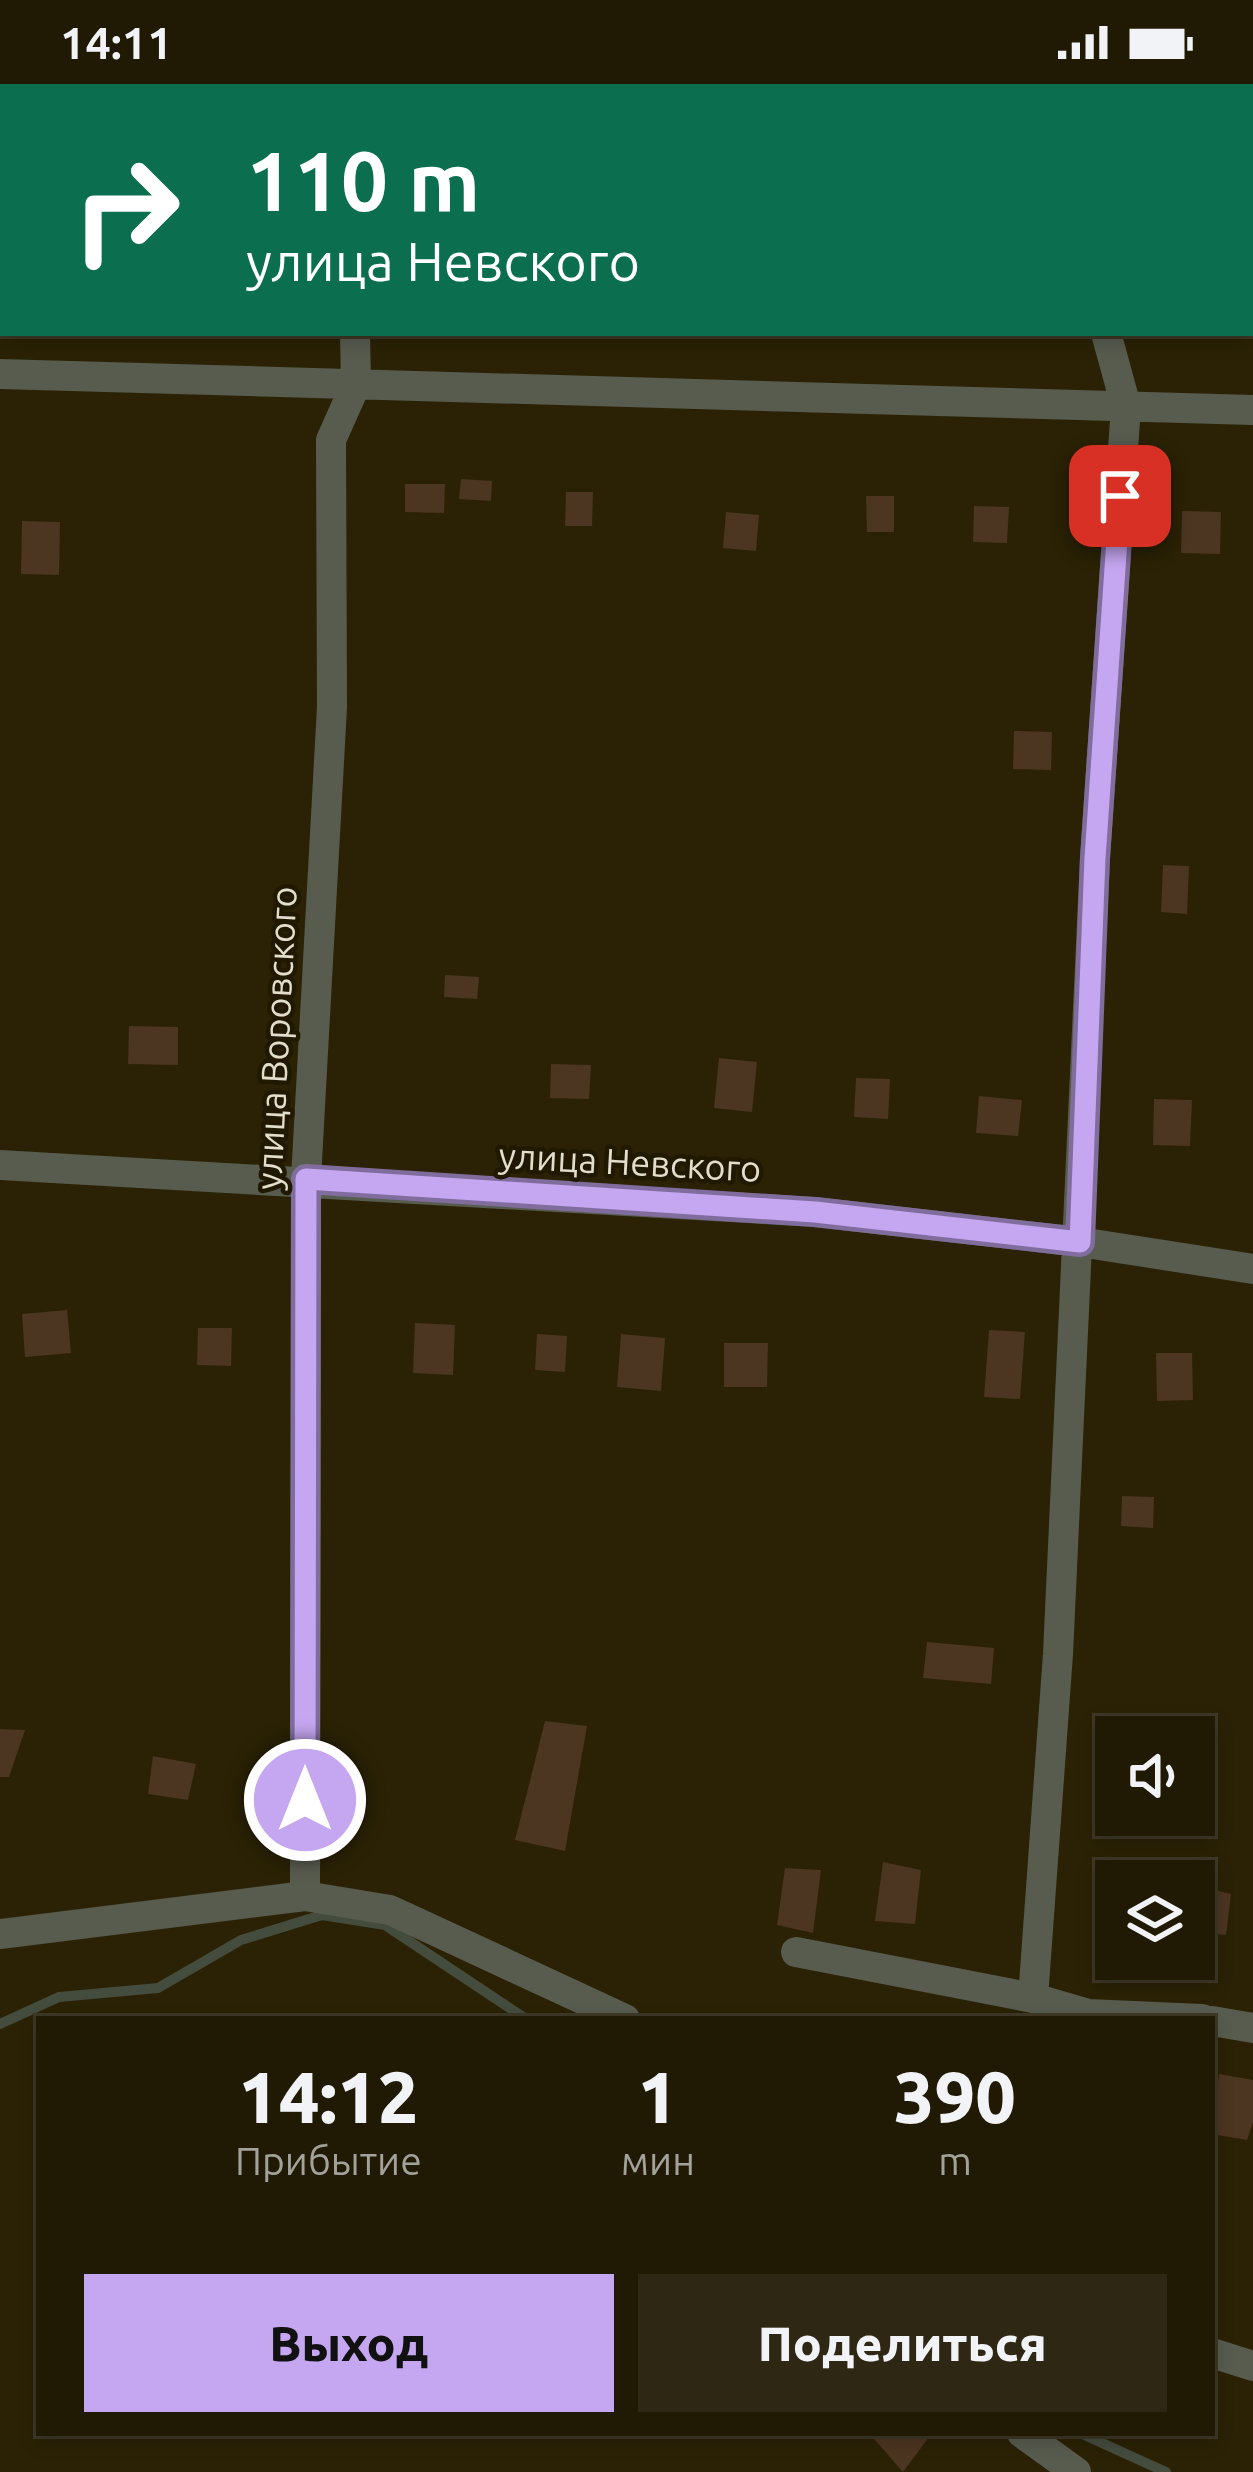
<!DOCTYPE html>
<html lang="ru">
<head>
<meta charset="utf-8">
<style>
	:root { --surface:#201a04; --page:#2d2713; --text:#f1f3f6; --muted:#a2a19a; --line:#3d3826; --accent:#c5a7f1 }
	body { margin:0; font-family:Ubuntu,sans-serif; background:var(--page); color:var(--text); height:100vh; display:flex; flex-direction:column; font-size:45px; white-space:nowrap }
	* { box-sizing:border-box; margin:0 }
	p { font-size:39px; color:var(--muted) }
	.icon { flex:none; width:66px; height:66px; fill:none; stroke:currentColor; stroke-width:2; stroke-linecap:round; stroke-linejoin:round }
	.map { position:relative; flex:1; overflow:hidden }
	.drawer { position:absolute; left:36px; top:1932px; width:1179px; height:420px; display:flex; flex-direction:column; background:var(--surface); border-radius:0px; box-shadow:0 6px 18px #0003,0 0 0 3px var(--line) }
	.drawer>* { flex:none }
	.guide { position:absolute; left:0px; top:0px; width:1254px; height:252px; box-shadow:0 6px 18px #0003,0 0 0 3px var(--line); background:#0b6e4f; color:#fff; overflow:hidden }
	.fabs { position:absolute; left:1095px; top:1632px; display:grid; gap:24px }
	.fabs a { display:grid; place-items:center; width:120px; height:120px; border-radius:0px; background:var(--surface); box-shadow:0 6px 18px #0003,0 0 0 3px var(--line); font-size:60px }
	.pin { position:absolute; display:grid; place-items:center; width:102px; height:102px; color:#fff; margin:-51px; border-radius:24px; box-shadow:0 6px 18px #0006 }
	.me { position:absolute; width:132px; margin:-66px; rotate:0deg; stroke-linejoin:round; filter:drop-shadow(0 0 9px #0008) }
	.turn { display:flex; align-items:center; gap:42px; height:252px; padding:0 48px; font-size:54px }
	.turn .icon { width:156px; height:156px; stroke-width:2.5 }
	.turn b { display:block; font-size:84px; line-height:102px }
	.eta { display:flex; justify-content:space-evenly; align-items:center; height:204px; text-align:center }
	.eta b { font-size:72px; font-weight:800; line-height:84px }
	.action { display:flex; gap:24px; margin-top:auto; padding:24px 48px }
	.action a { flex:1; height:138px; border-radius:0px; background:var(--accent); color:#111; font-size:48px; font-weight:800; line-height:138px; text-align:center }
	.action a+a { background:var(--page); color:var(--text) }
	.status { display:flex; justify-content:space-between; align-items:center; height:84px; padding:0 60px; background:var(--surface); direction:ltr }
	.status svg { height:33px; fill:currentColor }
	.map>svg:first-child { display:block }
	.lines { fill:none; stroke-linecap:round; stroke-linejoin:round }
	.stream { stroke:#444c3e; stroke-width:10 }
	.building { fill:#4c3521 }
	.minor { stroke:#585c4f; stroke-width:30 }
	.route-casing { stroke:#806d9d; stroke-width:30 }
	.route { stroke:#c5a7f1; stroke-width:21 }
	.labels { text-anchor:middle; stroke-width:9; stroke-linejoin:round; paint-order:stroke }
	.street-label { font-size:36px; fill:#e2ddcc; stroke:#211800 }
</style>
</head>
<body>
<div class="status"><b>14:11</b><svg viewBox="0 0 49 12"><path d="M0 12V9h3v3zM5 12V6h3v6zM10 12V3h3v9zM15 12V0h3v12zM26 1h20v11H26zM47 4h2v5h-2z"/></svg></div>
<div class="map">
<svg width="1253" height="2388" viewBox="0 0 1253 2388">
	<rect width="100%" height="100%" fill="#2b2205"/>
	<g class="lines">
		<path class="stream" d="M 0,1940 L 59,1913 L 158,1904 L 241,1856 L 322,1831 L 385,1841 L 526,1935
			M 1080,2349 L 1166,2388"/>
	</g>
	<path class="building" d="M 461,395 L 492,397 L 491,417 L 459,415 Z
		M 405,400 L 445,400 L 444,429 L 405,428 Z
		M 566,408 L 593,408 L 592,442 L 565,442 Z
		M 866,412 L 894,412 L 894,448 L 867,448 Z
		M 974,422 L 1009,423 L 1007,459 L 973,458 Z
		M 1182,427 L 1221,428 L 1220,470 L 1181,469 Z
		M 726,428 L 759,431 L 756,467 L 723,464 Z
		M 22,437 L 60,438 L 59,491 L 21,490 Z
		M 1014,647 L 1052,648 L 1051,686 L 1013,685 Z
		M 1163,781 L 1189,782 L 1187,830 L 1161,828 Z
		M 445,891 L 479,893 L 477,915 L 444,913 Z
		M 129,942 L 178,943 L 178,981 L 128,980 Z
		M 719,974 L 757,978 L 752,1028 L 714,1024 Z
		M 551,980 L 591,981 L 589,1015 L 550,1014 Z
		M 856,994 L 890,995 L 888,1035 L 854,1033 Z
		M 979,1012 L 1022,1016 L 1018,1052 L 976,1049 Z
		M 1154,1015 L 1192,1016 L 1190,1062 L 1153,1061 Z
		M 67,1226 L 71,1269 L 25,1273 L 22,1230 Z
		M 415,1239 L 455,1241 L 453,1291 L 413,1289 Z
		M 198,1244 L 232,1244 L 231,1282 L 197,1281 Z
		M 989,1246 L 1025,1248 L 1020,1315 L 984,1313 Z
		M 537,1250 L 567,1252 L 565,1288 L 535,1286 Z
		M 621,1250 L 665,1254 L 661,1307 L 617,1303 Z
		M 724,1259 L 768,1259 L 767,1303 L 724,1303 Z
		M 1156,1269 L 1192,1269 L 1193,1316 L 1157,1317 Z
		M 1122,1412 L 1154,1413 L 1153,1444 L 1121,1442 Z
		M 927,1558 L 994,1564 L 991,1600 L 923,1594 Z
		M 545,1637 L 587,1642 L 565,1767 L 515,1756 Z
		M 0,1645 L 25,1646 L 9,1693 L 0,1693 Z
		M 153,1672 L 196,1680 L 188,1716 L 148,1710 Z
		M 883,1778 L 921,1786 L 915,1840 L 875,1837 Z
		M 1111,1779 L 1142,1782 L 1140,1797 L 1116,1797 L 1116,1806 L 1109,1805 Z
		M 785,1784 L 821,1786 L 813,1849 L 777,1841 Z
		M 1203,1803 L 1231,1810 L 1226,1851 L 1199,1848 Z
		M 1219,1990 L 1253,1996 L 1253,2038 L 1247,2056 L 1212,2050 Z
		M 869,2349 L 932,2349 L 903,2388 Z"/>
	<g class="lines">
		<path class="minor" d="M 351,0 L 351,3
			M 1103,3 L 1103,0
			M 0,290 L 1253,326
			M 0,1081 L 815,1128 L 1080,1158 L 1253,1185
			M 305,1812 L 306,1095 L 332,623 L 331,356 L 356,300 L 355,249
			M 0,1850 L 305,1812 L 390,1826 L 625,1935
			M 796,1868 L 1033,1914 L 1088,1930 L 1202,1935
			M 1033,1914 L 1058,1570 L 1095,774 L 1126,322 L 1106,249
			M 1212,1937 L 1253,1944
			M 1212,2269 L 1253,2282
			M 1022,2349 L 1076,2388"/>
	</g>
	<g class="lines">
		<g class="route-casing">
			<path id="route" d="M 305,1716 L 306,1095 L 815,1128 L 1080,1158 L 1095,774 L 1120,412"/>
		</g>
		<use href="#route" class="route"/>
	</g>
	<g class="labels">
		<g class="street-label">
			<text transform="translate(276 954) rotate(-87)" y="13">улица Воровского</text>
			<text transform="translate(630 1078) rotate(3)" y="13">улица Невского</text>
		</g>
	</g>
</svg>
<div class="fabs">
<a><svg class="icon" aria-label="sound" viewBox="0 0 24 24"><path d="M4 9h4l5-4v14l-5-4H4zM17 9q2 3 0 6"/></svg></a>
<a><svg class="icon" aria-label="layers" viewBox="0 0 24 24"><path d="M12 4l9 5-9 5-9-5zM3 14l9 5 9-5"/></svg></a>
</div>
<div class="pin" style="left:1120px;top:412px;background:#d93025"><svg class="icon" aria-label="arrive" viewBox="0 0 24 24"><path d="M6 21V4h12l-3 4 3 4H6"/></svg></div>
<svg class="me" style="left:305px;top:1716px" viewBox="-20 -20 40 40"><circle r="17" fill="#c5a7f1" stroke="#fff" stroke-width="3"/><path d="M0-11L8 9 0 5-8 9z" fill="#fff"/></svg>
<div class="guide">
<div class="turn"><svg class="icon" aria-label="right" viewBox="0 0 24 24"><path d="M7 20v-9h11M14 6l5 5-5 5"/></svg><div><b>110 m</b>улица Невского</div></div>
</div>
<section class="drawer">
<div class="eta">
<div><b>14:12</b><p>Прибытие</p></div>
<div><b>1</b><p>мин</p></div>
<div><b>390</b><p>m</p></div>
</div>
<div class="action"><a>Выход</a><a>Поделиться</a></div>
</section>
</div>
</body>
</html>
